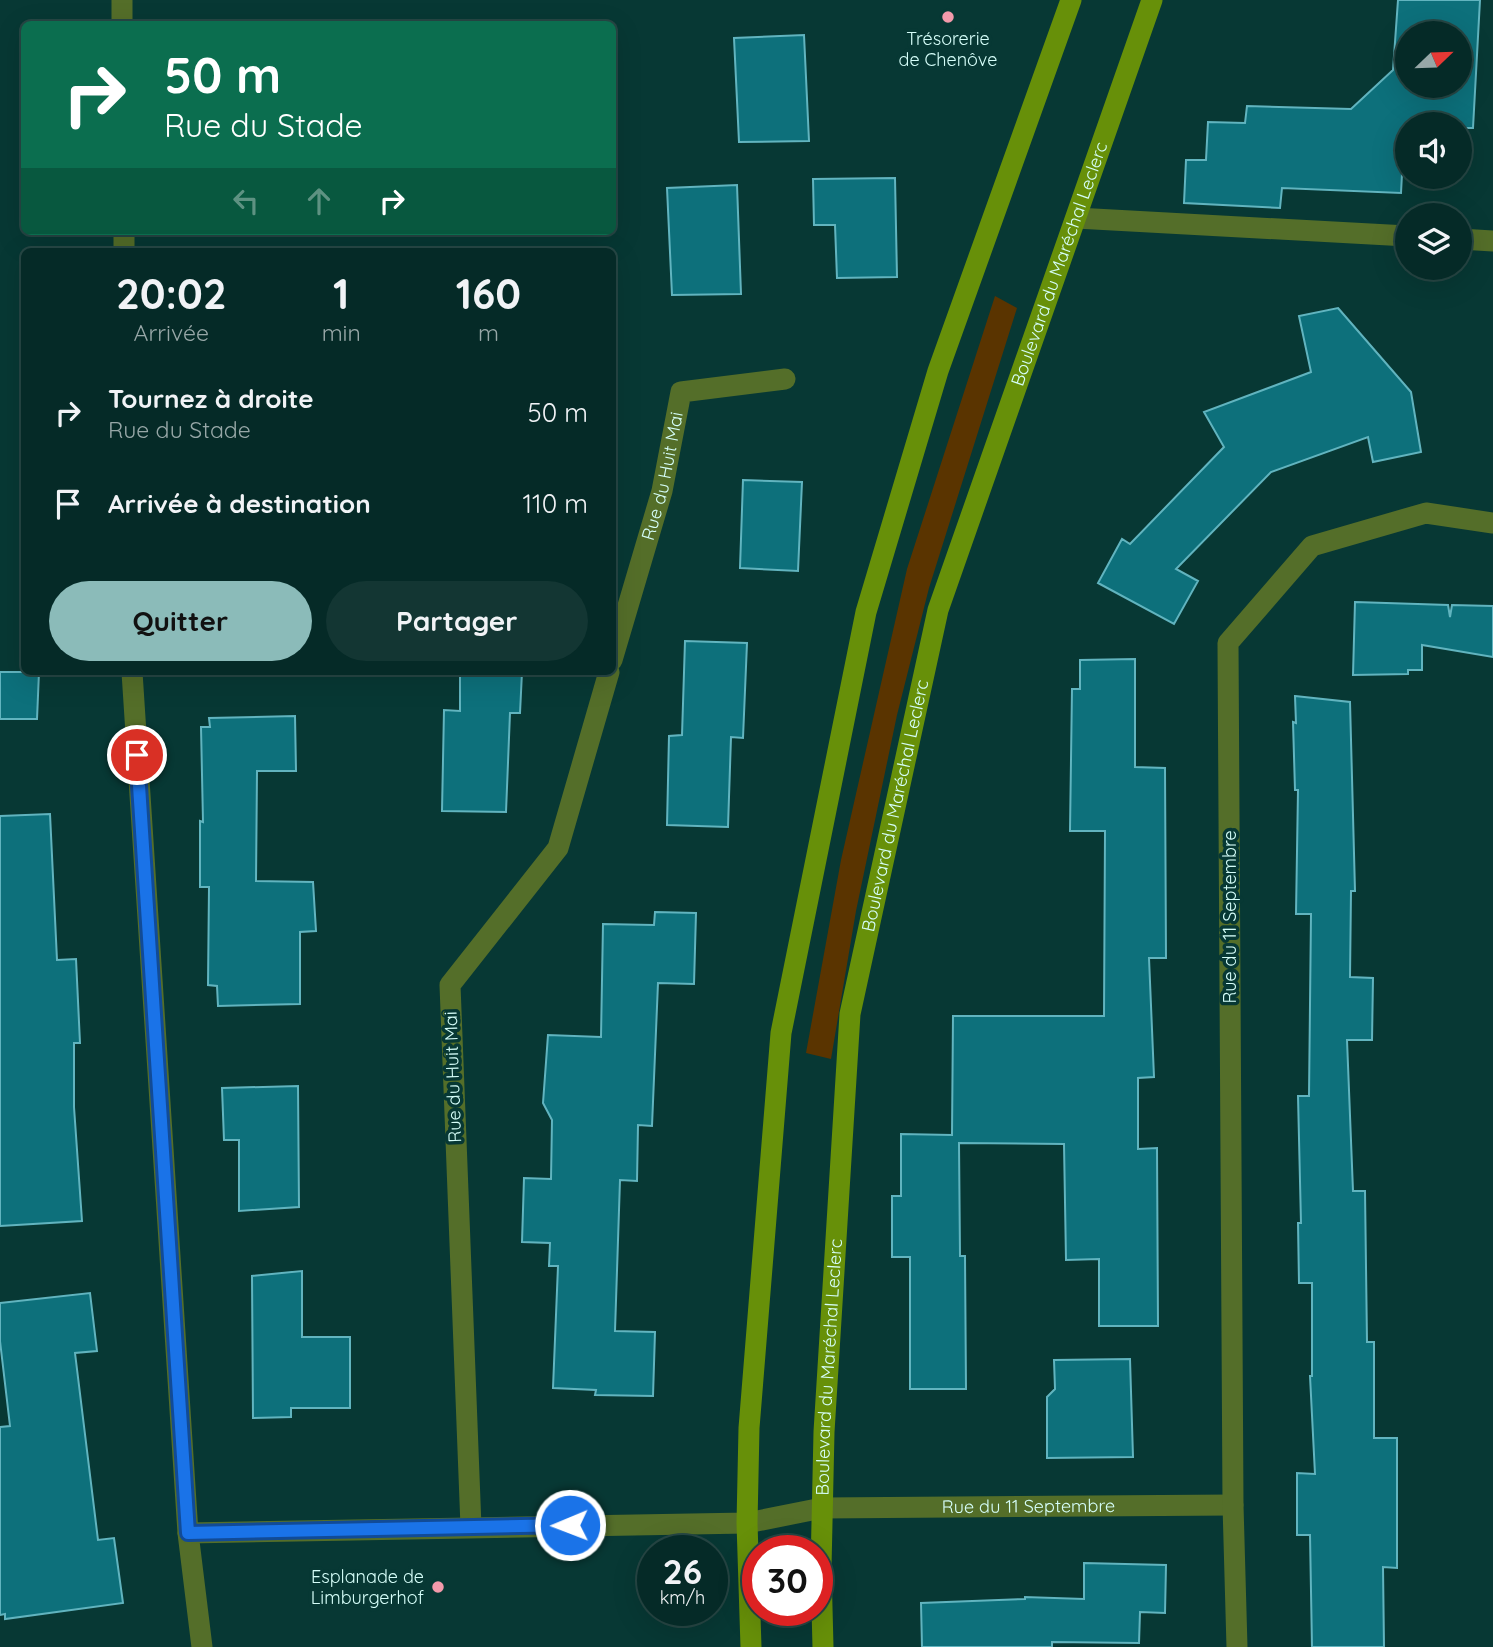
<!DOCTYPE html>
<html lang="fr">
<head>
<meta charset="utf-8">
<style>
	:root { --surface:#052a27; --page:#133633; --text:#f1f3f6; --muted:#97a7a7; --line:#264644; --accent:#8bbbb9 }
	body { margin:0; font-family:Quicksand,sans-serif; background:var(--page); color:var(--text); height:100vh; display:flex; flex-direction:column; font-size:26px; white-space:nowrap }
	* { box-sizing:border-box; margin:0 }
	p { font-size:23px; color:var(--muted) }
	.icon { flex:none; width:38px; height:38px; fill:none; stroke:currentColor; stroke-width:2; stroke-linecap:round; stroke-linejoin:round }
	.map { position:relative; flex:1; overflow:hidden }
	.side { position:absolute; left:21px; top:248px; width:595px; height:427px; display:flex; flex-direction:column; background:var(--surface); border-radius:10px; box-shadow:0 7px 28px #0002,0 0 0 2px var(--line) }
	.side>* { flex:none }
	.banner { position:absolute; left:21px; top:21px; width:595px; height:214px; border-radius:10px; box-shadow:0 7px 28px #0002,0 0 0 2px var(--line); background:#0b6e4f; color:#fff; overflow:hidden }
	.needle { width:46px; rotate:67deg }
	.fabs { position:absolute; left:1395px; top:21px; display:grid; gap:14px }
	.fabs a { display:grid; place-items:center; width:77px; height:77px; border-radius:50%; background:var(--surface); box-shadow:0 7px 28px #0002,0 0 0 2px var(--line); font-size:35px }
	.speed { position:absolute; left:637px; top:1535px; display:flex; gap:14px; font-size:35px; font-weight:700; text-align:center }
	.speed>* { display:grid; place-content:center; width:91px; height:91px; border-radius:50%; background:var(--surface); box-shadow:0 7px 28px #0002,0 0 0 2px var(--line); line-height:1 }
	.speed small { font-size:18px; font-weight:400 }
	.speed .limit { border:10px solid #d22; background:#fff; color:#111 }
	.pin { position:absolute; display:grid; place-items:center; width:60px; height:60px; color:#fff; margin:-30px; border:4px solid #fff; border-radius:50%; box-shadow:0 2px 7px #0007 }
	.me { position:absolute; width:77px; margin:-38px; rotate:269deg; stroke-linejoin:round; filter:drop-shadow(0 0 5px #0008) }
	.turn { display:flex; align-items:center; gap:24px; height:147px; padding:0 28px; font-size:32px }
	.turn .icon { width:91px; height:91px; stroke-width:2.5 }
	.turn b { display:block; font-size:49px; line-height:60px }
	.lanes { display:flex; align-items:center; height:66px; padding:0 28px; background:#0003; justify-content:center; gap:35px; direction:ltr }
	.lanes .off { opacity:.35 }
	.eta { display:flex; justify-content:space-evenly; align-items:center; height:119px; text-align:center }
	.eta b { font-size:42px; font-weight:700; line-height:49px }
	.action { display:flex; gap:14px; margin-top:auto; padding:14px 28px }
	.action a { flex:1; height:80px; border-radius:42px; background:var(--accent); color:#111; font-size:28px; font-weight:700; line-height:80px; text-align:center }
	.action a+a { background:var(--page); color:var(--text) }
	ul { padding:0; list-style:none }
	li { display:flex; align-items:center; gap:21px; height:91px; padding:0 28px }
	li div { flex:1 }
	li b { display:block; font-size:26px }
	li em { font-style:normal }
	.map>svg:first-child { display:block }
	.green { fill:#5a3400 }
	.building { fill:#0d707b; stroke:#61b4bf; stroke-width:2; fill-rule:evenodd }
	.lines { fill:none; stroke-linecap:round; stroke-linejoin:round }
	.lane { stroke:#546e29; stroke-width:21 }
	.street { stroke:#546e29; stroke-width:21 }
	.secondary { stroke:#679009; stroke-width:21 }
	.route-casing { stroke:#114b97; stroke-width:18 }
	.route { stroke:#1a73e8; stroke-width:12 }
	.poi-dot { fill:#f39aab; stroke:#073834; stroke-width:2.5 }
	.labels { text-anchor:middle; stroke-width:7; stroke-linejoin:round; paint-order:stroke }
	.poi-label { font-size:18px; fill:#d6fef9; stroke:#073834 }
	.street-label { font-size:18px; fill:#d6fef9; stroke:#073834 }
</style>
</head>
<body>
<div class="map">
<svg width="1493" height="1647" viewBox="0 0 1493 1647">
	<rect width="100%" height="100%" fill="#073834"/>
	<path class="green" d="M 995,296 L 1017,308 L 929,588 L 897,715 L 856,911 L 831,1059 L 806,1053 L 841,860 L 907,569 Z"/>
	<path class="building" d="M 1398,0 L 1480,0 L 1473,128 L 1460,128 L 1460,124 L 1407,124 L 1407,174 L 1402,174 L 1401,193 L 1282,188 L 1280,208 L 1184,203 L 1186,160 L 1206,160 L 1208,122 L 1245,123 L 1247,106 L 1351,109 L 1393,70 ZM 1407,33 L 1460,33 L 1460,86 L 1407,86 Z
		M 804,35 L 809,141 L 739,142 L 734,38 Z
		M 895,178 L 897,277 L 837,278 L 835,225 L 814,225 L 813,179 Z
		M 737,185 L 741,294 L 672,295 L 667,188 Z
		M 1338,308 L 1411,392 L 1421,452 L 1373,462 L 1368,437 L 1271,472 L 1176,569 L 1198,581 L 1174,624 L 1098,583 L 1122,539 L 1130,544 L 1224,447 L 1204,412 L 1311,372 L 1299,316 Z
		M 743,480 L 802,482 L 798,571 L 740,568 Z
		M 1355,602 L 1448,605 L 1450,617 L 1452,605 L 1493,606 L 1493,657 L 1422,645 L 1422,670 L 1408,670 L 1408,674 L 1353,675 Z
		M 685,641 L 747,643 L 743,738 L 731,737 L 728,827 L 667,825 L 669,736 L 682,735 Z
		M 1135,659 L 1135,767 L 1165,768 L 1166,958 L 1149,958 L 1154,1077 L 1138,1078 L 1138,1149 L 1157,1148 L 1158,1326 L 1099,1326 L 1099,1259 L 1066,1260 L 1064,1144 L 959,1143 L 960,1256 L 965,1256 L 966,1389 L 910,1389 L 910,1257 L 892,1257 L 892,1196 L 901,1196 L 901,1134 L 952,1135 L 953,1016 L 1104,1016 L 1105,831 L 1070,831 L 1072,689 L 1080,689 L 1080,660 Z
		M 0,672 L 39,672 L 37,719 L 0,719 Z
		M 460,672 L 522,672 L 520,713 L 510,713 L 506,812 L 442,811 L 444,710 L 460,711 Z
		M 1295,696 L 1350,702 L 1355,891 L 1351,891 L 1350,977 L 1373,978 L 1372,1040 L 1347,1040 L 1353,1191 L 1365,1191 L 1367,1342 L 1374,1342 L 1374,1438 L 1397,1438 L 1397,1568 L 1383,1567 L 1384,1647 L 1312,1647 L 1310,1535 L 1297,1535 L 1297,1473 L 1315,1474 L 1310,1376 L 1312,1376 L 1312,1283 L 1299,1283 L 1298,1223 L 1301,1223 L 1298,1096 L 1309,1096 L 1311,914 L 1296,914 L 1298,790 L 1295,790 L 1293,722 L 1296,723 Z
		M 295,716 L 296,771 L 257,771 L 256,881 L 313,882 L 316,931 L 300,932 L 300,1004 L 218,1006 L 217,986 L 208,985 L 209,887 L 200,887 L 200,821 L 203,822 L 201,727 L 210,727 L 209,718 Z
		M 50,814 L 57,960 L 76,959 L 80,1043 L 74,1043 L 74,1107 L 82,1221 L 0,1226 L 0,816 Z
		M 655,912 L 696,913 L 694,984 L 658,983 L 652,1126 L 638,1125 L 637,1181 L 620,1180 L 615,1331 L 655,1332 L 653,1396 L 595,1395 L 596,1390 L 553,1388 L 558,1266 L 549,1266 L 550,1243 L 522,1242 L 524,1178 L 551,1179 L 552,1120 L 543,1103 L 548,1035 L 601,1037 L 603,924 L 654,925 Z
		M 298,1086 L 299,1207 L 239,1211 L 239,1140 L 224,1140 L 222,1088 Z
		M 302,1271 L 302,1337 L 350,1337 L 350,1408 L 291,1408 L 291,1417 L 253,1418 L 252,1276 Z
		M 90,1293 L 97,1351 L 75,1353 L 98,1540 L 114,1538 L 123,1603 L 5,1619 L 5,1614 L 0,1615 L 0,1427 L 10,1426 L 0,1341 L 0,1303 Z
		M 1130,1359 L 1133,1457 L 1047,1458 L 1047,1397 L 1055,1389 L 1054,1360 Z
		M 1084,1563 L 1166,1565 L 1165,1613 L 1140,1612 L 1139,1643 L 1052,1642 L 1052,1647 L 922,1647 L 921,1603 L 1025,1599 L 1025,1597 L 1084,1599 Z"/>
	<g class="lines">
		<path class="lane" d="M 1076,218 L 1407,236
			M 1460,239 L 1493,241"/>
		<g class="street">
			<path d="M 122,0 L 122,24"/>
			<path d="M 124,231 L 124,252"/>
			<path id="s1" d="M 612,660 L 662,491 L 681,392 L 785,379"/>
			<path d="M 132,672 L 188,1533 L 202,1647"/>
			<path d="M 471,1527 L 450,985 L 558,848 L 609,672"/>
			<path id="s2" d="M 188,1533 L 747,1523 L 822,1508 L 1233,1505"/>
			<path d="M 1237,1647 L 1233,1505 L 1228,643 L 1312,546 L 1426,513 L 1493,523"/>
		</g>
		<g class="secondary">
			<path d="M 751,1647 L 747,1523 L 749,1428 L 781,1033 L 866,612 L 938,371 L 1071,0"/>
			<path id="s3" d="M 823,1647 L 821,1568 L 824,1432 L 850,1014 L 938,610 L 1152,0"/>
		</g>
	</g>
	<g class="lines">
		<g class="route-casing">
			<path id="route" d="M 137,755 L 188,1533 L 570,1525"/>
		</g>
		<use href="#route" class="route"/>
	</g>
	<g class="poi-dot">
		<circle cx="948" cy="17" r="7"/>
		<circle cx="438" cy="1587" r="7"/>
	</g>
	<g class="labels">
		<g class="poi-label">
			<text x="948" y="45">Trésorerie<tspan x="948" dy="21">de Chenôve</tspan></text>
			<text x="424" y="1583" text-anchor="end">Esplanade de<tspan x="424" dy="21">Limburgerhof</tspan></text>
		</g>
		<g class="street-label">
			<text dy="6" stroke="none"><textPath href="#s3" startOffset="1414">Boulevard du Maréchal Leclerc</textPath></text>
			<text dy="6" stroke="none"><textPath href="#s1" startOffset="191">Rue du Huit Mai</textPath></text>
			<text dy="6" stroke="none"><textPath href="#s3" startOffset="847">Boulevard du Maréchal Leclerc</textPath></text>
			<text transform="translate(1230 917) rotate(-90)" y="6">Rue du 11 Septembre</text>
			<text transform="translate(453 1077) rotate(-92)" y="6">Rue du Huit Mai</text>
			<text dy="6" stroke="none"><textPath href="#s3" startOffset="280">Boulevard du Maréchal Leclerc</textPath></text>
			<text dy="6" stroke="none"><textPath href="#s2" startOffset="842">Rue du 11 Septembre</textPath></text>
		</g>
	</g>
</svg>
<div class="fabs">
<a><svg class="needle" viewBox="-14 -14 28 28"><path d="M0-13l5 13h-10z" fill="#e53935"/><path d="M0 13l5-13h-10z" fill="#97a7a7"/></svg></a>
<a><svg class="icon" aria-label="sound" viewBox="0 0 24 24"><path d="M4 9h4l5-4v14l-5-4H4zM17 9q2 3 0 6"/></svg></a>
<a><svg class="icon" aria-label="layers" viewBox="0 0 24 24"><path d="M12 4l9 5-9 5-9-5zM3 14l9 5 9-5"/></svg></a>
</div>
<div class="speed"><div>26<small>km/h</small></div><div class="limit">30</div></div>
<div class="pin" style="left:137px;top:755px;background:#d93025"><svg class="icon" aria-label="arrive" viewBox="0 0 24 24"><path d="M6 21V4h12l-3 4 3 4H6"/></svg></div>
<svg class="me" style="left:570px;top:1525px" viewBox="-20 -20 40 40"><circle r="17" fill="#1a73e8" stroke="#fff" stroke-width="3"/><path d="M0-11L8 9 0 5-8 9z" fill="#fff"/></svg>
<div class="banner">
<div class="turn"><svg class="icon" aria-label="right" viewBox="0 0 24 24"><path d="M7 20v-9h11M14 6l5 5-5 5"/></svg><div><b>50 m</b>Rue du Stade</div></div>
<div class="lanes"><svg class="icon off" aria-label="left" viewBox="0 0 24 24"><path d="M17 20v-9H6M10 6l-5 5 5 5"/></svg><svg class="icon off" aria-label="ahead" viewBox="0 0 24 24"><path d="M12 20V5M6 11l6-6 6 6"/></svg><svg class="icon" aria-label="right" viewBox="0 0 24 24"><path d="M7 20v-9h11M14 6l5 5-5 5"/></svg></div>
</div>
<section class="side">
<div class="eta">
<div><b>20:02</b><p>Arrivée</p></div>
<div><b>1</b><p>min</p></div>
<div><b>160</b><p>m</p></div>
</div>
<ul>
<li><svg class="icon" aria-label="right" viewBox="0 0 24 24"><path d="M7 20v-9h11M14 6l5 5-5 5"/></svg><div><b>Tournez à droite</b><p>Rue du Stade</p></div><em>50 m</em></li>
<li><svg class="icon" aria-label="arrive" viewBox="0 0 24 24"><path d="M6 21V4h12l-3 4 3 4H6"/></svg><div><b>Arrivée à destination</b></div><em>110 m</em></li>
</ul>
<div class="action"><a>Quitter</a><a>Partager</a></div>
</section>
</div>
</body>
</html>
